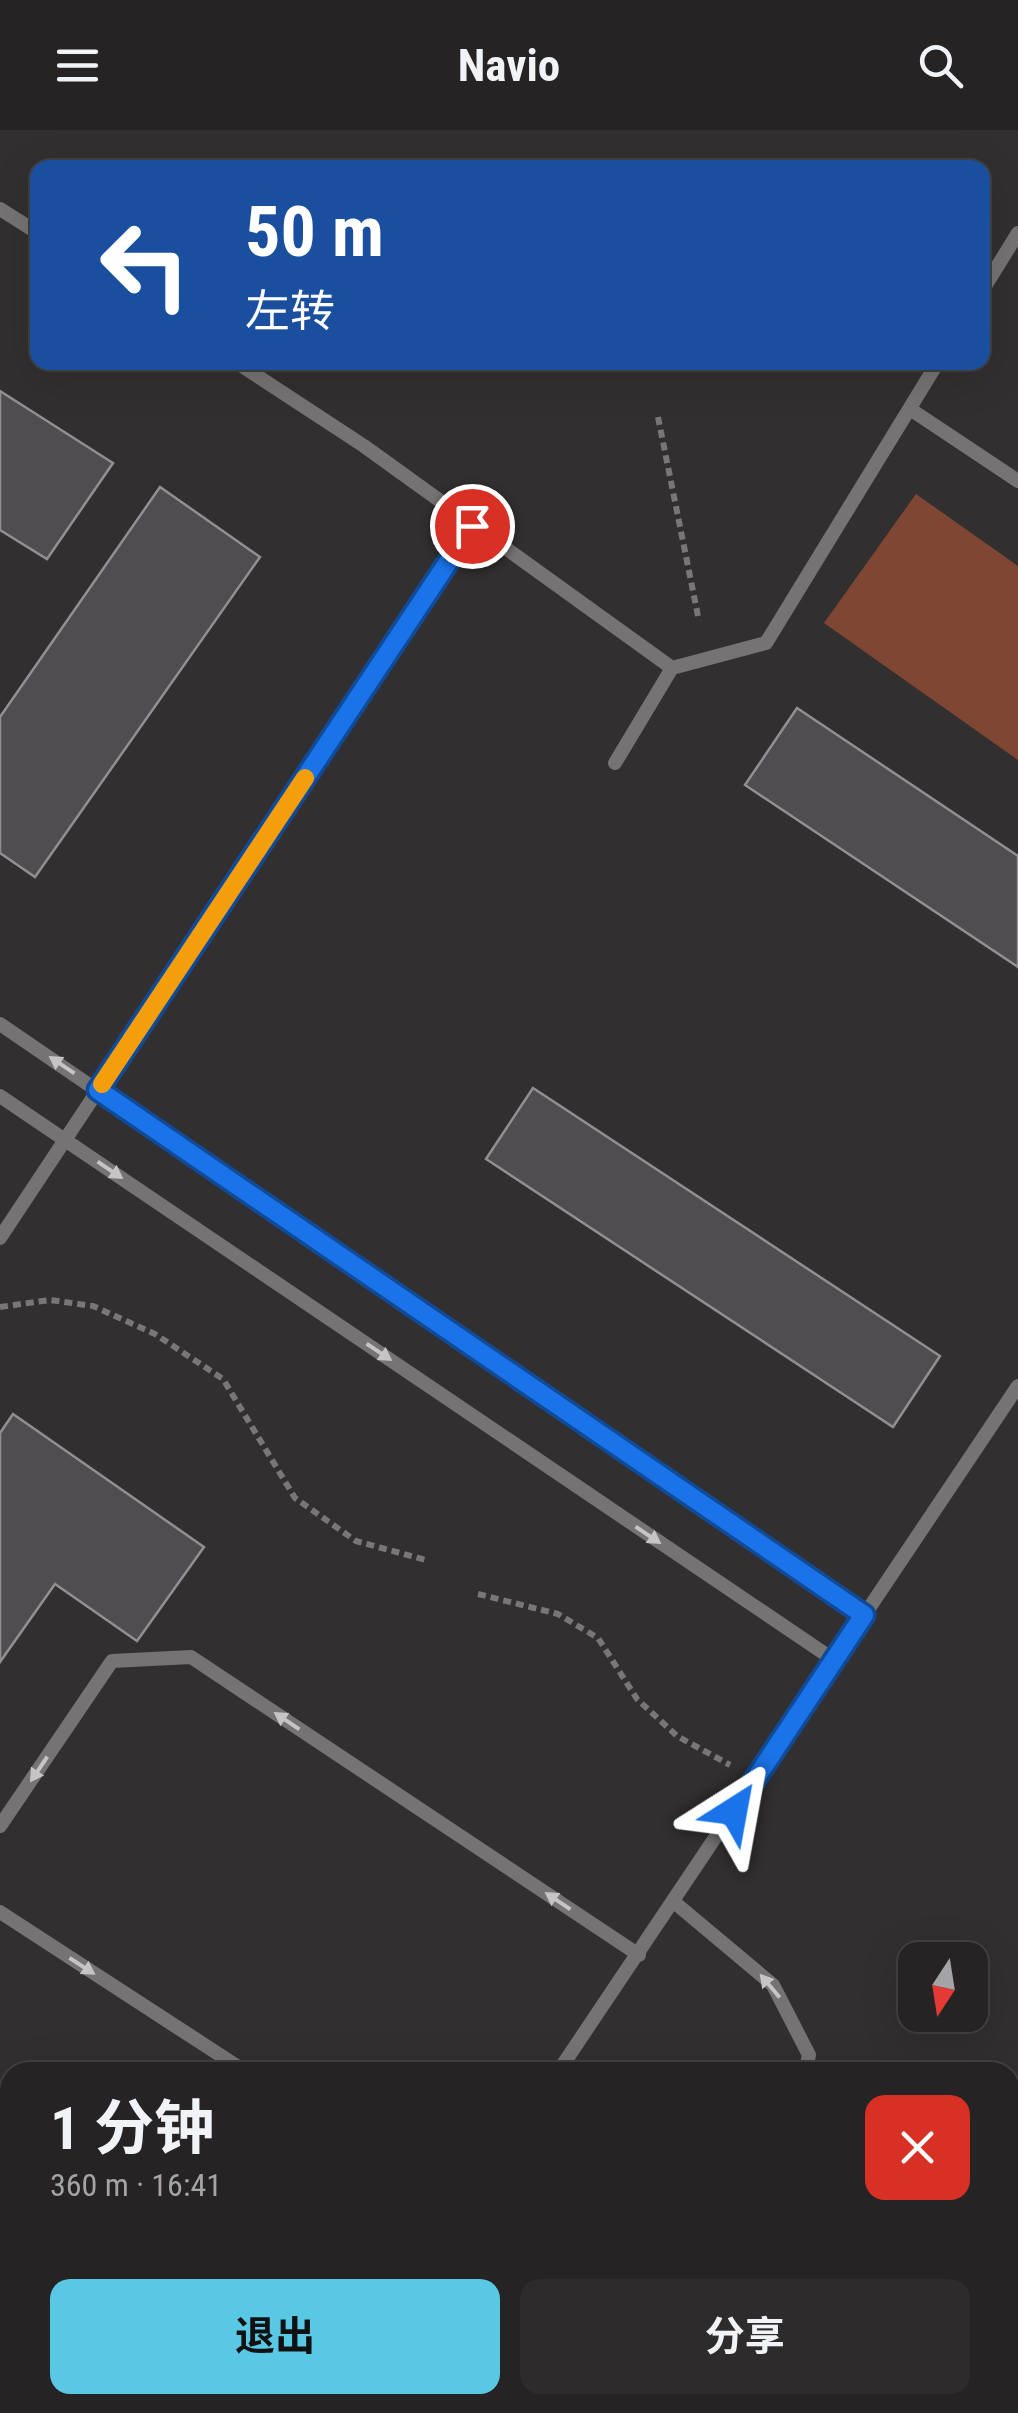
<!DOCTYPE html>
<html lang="zh">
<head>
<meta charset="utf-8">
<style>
	:root { --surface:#262324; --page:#2e2b2c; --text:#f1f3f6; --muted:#a4a4a6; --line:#424041; --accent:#59c8e5 }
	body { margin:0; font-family:"Roboto Condensed","Noto Sans SC",sans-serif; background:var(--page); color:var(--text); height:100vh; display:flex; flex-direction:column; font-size:38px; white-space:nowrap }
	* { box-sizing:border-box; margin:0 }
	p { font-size:32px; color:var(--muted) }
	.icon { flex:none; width:55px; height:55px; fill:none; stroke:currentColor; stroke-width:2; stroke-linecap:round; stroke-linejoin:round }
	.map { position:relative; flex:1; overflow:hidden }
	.details { position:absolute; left:0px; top:1932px; width:1020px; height:352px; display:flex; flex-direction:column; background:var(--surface); border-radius:30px 30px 0 0; box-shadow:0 10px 40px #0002,0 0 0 2px var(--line) }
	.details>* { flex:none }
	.hud { position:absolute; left:30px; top:30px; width:960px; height:210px; border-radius:20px; box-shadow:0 10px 40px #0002,0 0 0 2px var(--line); background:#1a4fa0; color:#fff; overflow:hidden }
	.needle { width:65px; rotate:192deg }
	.controls { position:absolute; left:898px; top:1812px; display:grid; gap:20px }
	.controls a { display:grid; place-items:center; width:90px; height:90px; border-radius:20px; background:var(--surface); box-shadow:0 10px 40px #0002,0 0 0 2px var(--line); font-size:50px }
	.pin { position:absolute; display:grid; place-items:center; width:85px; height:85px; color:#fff; margin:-42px; border:5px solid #fff; border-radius:50%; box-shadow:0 2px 10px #0007 }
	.me { position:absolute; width:110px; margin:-55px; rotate:34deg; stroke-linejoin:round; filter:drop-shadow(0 0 8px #0008) }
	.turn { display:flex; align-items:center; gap:35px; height:210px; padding:0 50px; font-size:45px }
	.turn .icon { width:130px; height:130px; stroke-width:2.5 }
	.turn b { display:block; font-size:70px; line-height:85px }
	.round { display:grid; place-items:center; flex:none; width:105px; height:105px; border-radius:20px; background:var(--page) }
	.head { display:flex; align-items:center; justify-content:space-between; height:170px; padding:0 50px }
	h1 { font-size:60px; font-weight:700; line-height:75px }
	.primary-button { display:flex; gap:20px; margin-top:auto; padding:20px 50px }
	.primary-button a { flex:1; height:115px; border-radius:20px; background:var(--accent); color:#111; font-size:40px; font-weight:700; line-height:115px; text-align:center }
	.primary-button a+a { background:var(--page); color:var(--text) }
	header { display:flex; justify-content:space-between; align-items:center; height:130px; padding:0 50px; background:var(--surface); font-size:45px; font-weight:700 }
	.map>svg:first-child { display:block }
	.green { fill:#7f4733 }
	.building { fill:#4f4d50; stroke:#918f92; stroke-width:2.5 }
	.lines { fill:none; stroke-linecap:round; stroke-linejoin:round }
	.path { stroke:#797677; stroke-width:6; stroke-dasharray:8 5; stroke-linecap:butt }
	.service { stroke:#757373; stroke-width:14 }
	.oneway { fill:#c6c4c4 }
	.route-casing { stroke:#114b97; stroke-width:25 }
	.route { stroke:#1a73e8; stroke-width:18 }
	.slow { stroke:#f59e0b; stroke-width:18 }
</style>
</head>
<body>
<header><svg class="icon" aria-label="menu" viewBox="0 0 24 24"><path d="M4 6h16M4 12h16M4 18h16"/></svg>Navio<svg class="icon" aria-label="search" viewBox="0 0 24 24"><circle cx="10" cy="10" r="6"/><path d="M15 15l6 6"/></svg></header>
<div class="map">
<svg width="1018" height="2283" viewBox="0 0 1018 2283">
	<rect width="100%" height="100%" fill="#322f30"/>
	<path class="green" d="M 916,364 L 1018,436 L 1018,630 L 824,493 Z"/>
	<path class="building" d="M 0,261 L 113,333 L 47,429 L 0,400 Z
		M 160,357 L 260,427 L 35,747 L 0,723 L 0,587 Z
		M 797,578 L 1018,726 L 1018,837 L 745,655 Z
		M 533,958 L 940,1226 L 893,1297 L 486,1029 Z
		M 13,1284 L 204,1417 L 137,1511 L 55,1454 L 0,1532 L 0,1303 Z"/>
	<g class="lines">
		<path class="path" d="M 658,287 L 699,491
			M 0,1177 L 50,1170 L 93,1176 L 155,1204 L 223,1249 L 295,1368 L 356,1411 L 426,1430
			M 478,1464 L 558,1484 L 598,1508 L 637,1569 L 677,1606 L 730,1635
			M 0,2041 L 8,2055"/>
		<path class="service" d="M 0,79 L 38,103
			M 982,161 L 1018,103
			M 236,232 L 364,316 L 672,538 L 766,513 L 938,232
			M 910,279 L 1018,351
			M 615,633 L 672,538
			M 0,894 L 864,1485
			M 0,966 L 834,1530
			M 0,1108 L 472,396
			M 0,1696 L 112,1531 L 191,1527 L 639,1825
			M 674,1772 L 773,1855 L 809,1925 L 805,1942
			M 0,1782 L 246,1942
			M 558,1942 L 1018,1256
			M 1010,2203 L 1018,2208
			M 0,2220 L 10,2226
			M 83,2275 L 95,2283
			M 963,2275 L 976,2283
			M 323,2283 L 328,2275"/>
	</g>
	<defs><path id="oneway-solid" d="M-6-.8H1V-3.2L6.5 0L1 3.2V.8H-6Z" transform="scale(2.5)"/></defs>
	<g class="oneway">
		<use href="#oneway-solid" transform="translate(62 935) rotate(-146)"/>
		<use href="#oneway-solid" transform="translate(110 1040) rotate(34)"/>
		<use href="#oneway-solid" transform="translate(379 1222) rotate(34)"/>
		<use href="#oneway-solid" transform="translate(648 1405) rotate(34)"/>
		<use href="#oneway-solid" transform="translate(287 1591) rotate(-146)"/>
		<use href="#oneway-solid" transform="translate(39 1639) rotate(124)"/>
		<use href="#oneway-solid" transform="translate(558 1771) rotate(-146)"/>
		<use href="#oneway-solid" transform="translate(82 1836) rotate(33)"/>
		<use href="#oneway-solid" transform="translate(770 1856) rotate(-130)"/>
	</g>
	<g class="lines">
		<g class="route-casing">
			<path id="route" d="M 472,396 L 98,960 L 864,1485 L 734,1681"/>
		</g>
		<use href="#route" class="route"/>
		<path class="slow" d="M 102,954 L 305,648"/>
	</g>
</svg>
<div class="controls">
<a><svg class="needle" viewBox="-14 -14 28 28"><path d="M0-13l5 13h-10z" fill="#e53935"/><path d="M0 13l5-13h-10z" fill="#a4a4a6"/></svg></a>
</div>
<div class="pin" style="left:472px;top:396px;background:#d93025"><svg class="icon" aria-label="arrive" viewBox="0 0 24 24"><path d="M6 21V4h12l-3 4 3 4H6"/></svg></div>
<svg class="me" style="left:734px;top:1681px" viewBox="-20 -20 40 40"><path d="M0-17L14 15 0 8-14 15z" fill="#1a73e8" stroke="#fff" stroke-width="4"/></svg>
<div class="hud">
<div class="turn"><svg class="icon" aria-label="left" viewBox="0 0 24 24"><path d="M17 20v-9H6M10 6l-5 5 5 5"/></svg><div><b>50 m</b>左转</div></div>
</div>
<section class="details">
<div class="head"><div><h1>1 分钟</h1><p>360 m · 16:41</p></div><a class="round" style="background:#d93025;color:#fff"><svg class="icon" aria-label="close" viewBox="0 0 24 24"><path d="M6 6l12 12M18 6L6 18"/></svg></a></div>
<div class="primary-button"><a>退出</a><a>分享</a></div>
</section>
</div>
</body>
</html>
